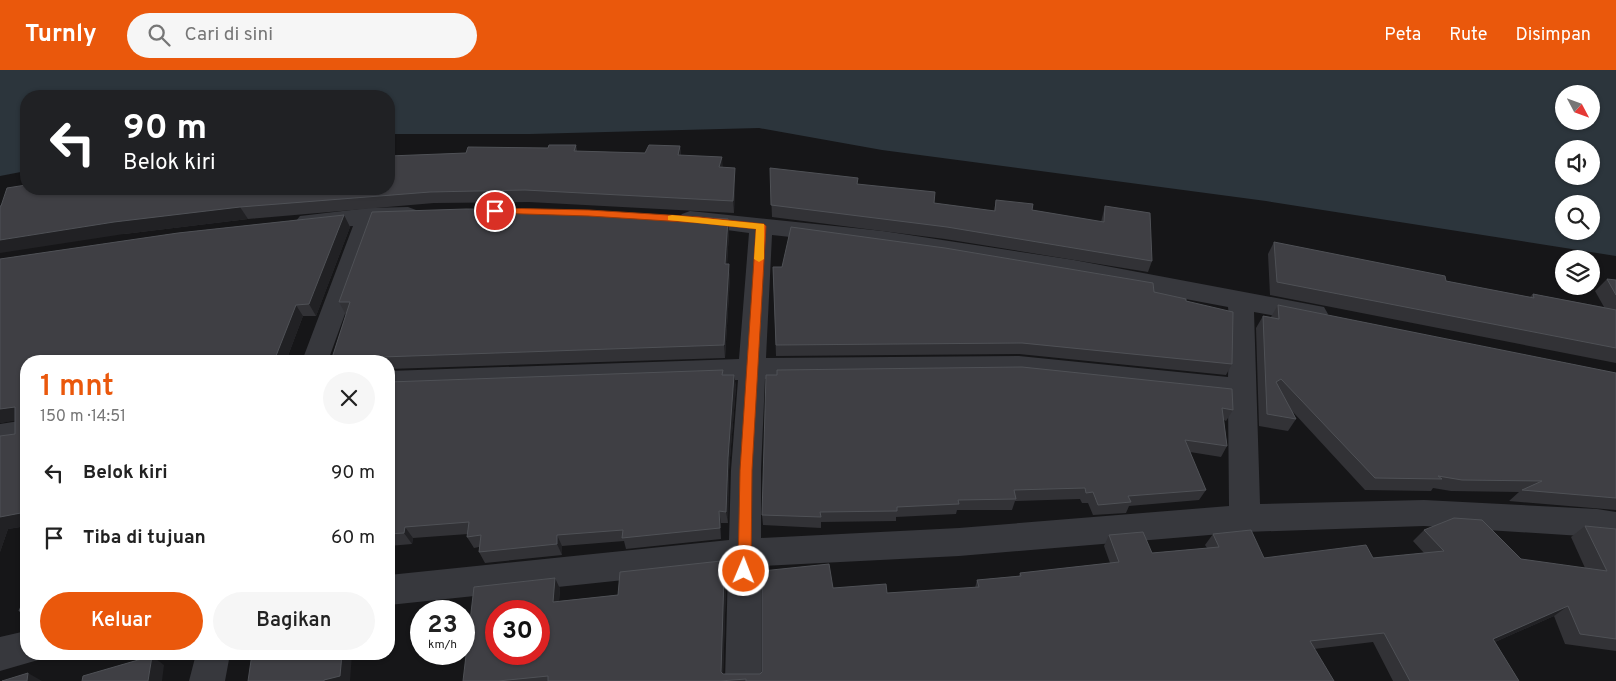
<!DOCTYPE html>
<html lang="id">
<head>
<meta charset="utf-8">
<style>
	:root { --surface:#fff; --page:#f6f6f6; --text:#222; --muted:#767676; --accent:#ea580c }
	body { margin:0; font-family:Overpass,sans-serif; background:var(--page); color:var(--text); height:100vh; display:flex; flex-direction:column; font-size:19px; white-space:nowrap }
	* { box-sizing:border-box; margin:0 }
	p { font-size:16px; color:var(--muted) }
	.icon { flex:none; width:28px; height:28px; fill:none; stroke:currentColor; stroke-width:2; stroke-linecap:round; stroke-linejoin:round }
	.map { position:relative; flex:1; overflow:hidden }
	.sheet { position:absolute; left:20px; top:285px; width:375px; height:305px; display:flex; flex-direction:column; background:var(--surface); border-radius:20px; box-shadow:0 1px 4px #0004 }
	.sheet>* { flex:none }
	.guide { position:absolute; left:20px; top:20px; width:375px; height:105px; border-radius:20px; box-shadow:0 1px 4px #0004; background:#202124; color:#fff; overflow:hidden }
	.needle { width:32px; rotate:131deg }
	.fabs { position:absolute; left:1555px; top:15px; display:grid; gap:10px }
	.fabs a { display:grid; place-items:center; width:45px; height:45px; border-radius:50%; background:var(--surface); box-shadow:0 1px 4px #0004; font-size:25px }
	.speed { position:absolute; left:410px; top:530px; display:flex; gap:10px; font-size:25px; font-weight:700; text-align:center }
	.speed>* { display:grid; place-content:center; width:65px; height:65px; border-radius:50%; background:var(--surface); box-shadow:0 1px 4px #0004; line-height:1 }
	.speed small { font-size:12px; font-weight:400 }
	.speed .limit { border:8px solid #d22; background:#fff; color:#111 }
	.pin { position:absolute; display:grid; place-items:center; width:42px; height:42px; color:#fff; margin:-21px; border:2px solid #fff; border-radius:50%; box-shadow:0 1px 5px #0007 }
	.me { position:absolute; width:55px; margin:-28px; rotate:1deg; stroke-linejoin:round; filter:drop-shadow(0 0 4px #0008) }
	.turn { display:flex; align-items:center; gap:18px; height:105px; padding:0 20px; font-size:22px }
	.turn .icon { width:65px; height:65px; stroke-width:2.5 }
	.turn b { display:block; font-size:35px; line-height:42px }
	.round { display:grid; place-items:center; flex:none; width:52px; height:52px; border-radius:26px; background:var(--page) }
	.head { display:flex; align-items:center; justify-content:space-between; height:85px; padding:0 20px }
	h1 { font-size:30px; font-weight:600; line-height:38px; color:var(--accent) }
	.primary-button { display:flex; gap:10px; margin-top:auto; padding:10px 20px }
	.primary-button a { flex:1; height:58px; border-radius:30px; background:var(--accent); color:#fff; font-size:20px; font-weight:600; line-height:58px; text-align:center }
	.primary-button a+a { background:var(--page); color:var(--text) }
	ul { padding:0; list-style:none }
	li { display:flex; align-items:center; gap:15px; height:65px; padding:0 20px }
	li div { flex:1 }
	li b { display:block; font-size:19px }
	li em { font-style:normal }
	header { display:flex; align-items:center; gap:30px; box-sizing:border-box; height:70px; padding:0 25px; background:var(--accent); color:#fff }
	header strong { font-size:24px }
	nav { display:flex; gap:28px; margin-inline-start:auto; font-size:18px }
	.search { width:350px; height:45px; background:var(--page); display:flex; align-items:center; gap:12px; box-sizing:border-box; padding:0 18px; border-radius:28px; color:var(--muted); font-size:19px }
	.map>svg:first-child { display:block }
	.water { fill:#2c353c; fill-rule:evenodd }
	.lines { fill:none; stroke-linecap:round; stroke-linejoin:round }
	.minor { fill:#37383d; fill-rule:evenodd }
	.wall { fill:#323236 }
	.shaded-wall { fill:#212124 }
	.building { fill:#3f3f44; stroke:#4f5156; fill-rule:evenodd }
	.route { fill:#ea580c; stroke:#983908 }
	.slow { fill:#f59e0b }
</style>
</head>
<body>
<header>
<strong>Turnly</strong>
<div class="search"><svg class="icon" aria-label="search" viewBox="0 0 24 24"><circle cx="10" cy="10" r="6"/><path d="M15 15l6 6"/></svg>Cari di sini</div>
<nav><a>Peta</a><a>Rute</a><a>Disimpan</a></nav>
</header>
<div class="map">
<svg width="1616" height="611" viewBox="0 0 1616 611">
	<rect width="100%" height="100%" fill="#161618"/>
	<path class="water" d="M 0,0 L 1616,0 L 1616,186 L 1266,131 L 882,80 L 759,58 L 530,64 L 389,64 L 389,26 L 26,26 L 26,101 L 0,106 ZM 1564,24 L 1591,24 L 1591,51 L 1564,51 ZM 1564,79 L 1591,79 L 1591,106 L 1564,106 ZM 1564,134 L 1591,134 L 1591,161 L 1564,161 Z"/>
	<g class="lines">
		<path class="minor" d="M 408,137 L 416,140 L 420,145 L 416,150 L 377,155 L 328,291 L 302,291 L 353,156 L 308,159 L 300,156 L 296,151 L 300,146 L 368,138 Z
			M 690,141 L 883,161 L 1074,190 L 1324,237 L 1328,244 L 1324,251 L 1315,253 L 1254,242 L 1260,434 L 1424,430 L 1597,439 L 1616,442 L 1616,470 L 1597,467 L 1424,456 L 1245,462 L 959,486 L 761,496 L 761,611 L 725,611 L 728,499 L 389,535 L 389,505 L 729,470 L 731,400 L 738,310 L 389,323 L 389,301 L 739,289 L 749,163 L 682,154 L 678,149 L 682,144 ZM 772,165 L 883,177 L 1074,208 L 1228,237 L 1230,256 L 1228,307 L 1019,286 L 766,288 ZM 1019,306 L 1228,328 L 1229,436 L 959,458 L 761,468 L 761,400 L 765,309 Z
			M 26,350 L 26,374 L 0,378 L 0,354 Z
			M 26,561 L 26,584 L 41,584 L 38,590 L 0,601 L 0,567 Z
			M 196,584 L 230,584 L 225,611 L 189,611 Z"/>
	</g>
	<path class="wall" d="M 576,75 L 577,81 L 645,83 L 680,76 L 681,85 L 722,97 L 735,110 L 734,143 L 529,132 L 434,133 L 248,149 L 124,164 L 1,136 L 26,119 L 548,78 Z
		M 770,98 L 858,114 L 934,133 L 994,141 L 996,130 L 1032,140 L 1101,152 L 1105,136 L 1152,191 L 1148,202 L 945,169 L 772,147 Z
		M 344,145 L 350,157 L 316,246 L 303,246 L 286,291 L 26,291 L 26,456 L 8,459 L 0,482 L 0,366 L 15,364 L 15,350 L 0,353 L 0,189 L 178,163 Z
		M 728,149 L 729,162 L 727,194 L 730,207 L 725,288 L 389,299 L 389,291 L 331,291 L 346,245 L 339,232 Z
		M 1274,172 L 1446,211 L 1530,227 L 1533,224 L 1604,237 L 1595,221 L 1607,209 L 1616,210 L 1616,293 L 1270,225 L 1268,184 Z
		M 773,197 L 1154,222 L 1186,231 L 1232,294 L 1226,305 L 1019,284 L 776,286 Z
		M 1278,235 L 1616,303 L 1616,440 L 1509,431 L 1519,422 L 1451,421 L 1433,418 L 1431,421 L 1365,420 L 1293,342 L 1296,349 L 1288,361 L 1259,356 L 1256,258 L 1263,246 L 1271,247 Z
		M 1022,297 L 1233,340 L 1226,351 L 1224,350 L 1227,376 L 1221,387 L 1190,382 L 1206,420 L 1199,430 L 1129,436 L 1126,443 L 1093,445 L 1088,433 L 1082,433 L 1080,429 L 1015,431 L 1012,440 L 957,440 L 956,444 L 896,447 L 896,451 L 821,452 L 821,458 L 763,455 L 762,445 Z
		M 734,305 L 736,317 L 729,400 L 728,453 L 721,453 L 721,469 L 626,479 L 624,471 L 562,476 L 562,485 L 485,493 L 479,482 L 479,477 L 474,478 L 467,467 L 468,464 L 413,468 L 412,474 L 389,476 L 389,312 Z
		M 1585,456 L 1616,459 L 1616,581 L 1565,574 L 1554,546 L 1495,572 L 1519,611 L 1393,611 L 1373,572 L 1314,579 L 1334,611 L 463,611 L 555,508 L 560,519 L 559,531 L 618,525 L 721,491 L 723,506 L 724,506 L 726,516 L 723,604 L 760,604 L 833,518 L 887,523 L 975,518 L 977,510 L 1019,506 L 1020,503 L 1110,493 L 1104,476 L 1109,465 L 1152,483 L 1207,478 L 1205,475 L 1213,464 L 1264,488 L 1373,488 L 1424,483 L 1413,471 L 1424,460 L 1521,489 L 1585,498 L 1571,467 Z
		M 26,524 L 26,546 L 19,541 Z"/>
	<path class="shaded-wall" d="M 680,76 L 681,88 L 678,85 Z
		M 722,87 L 723,98 L 719,97 Z
		M 735,98 L 735,110 L 734,143 L 733,131 Z
		M 240,137 L 248,149 L 124,164 L 0,183 L 0,170 L 114,152 Z
		M 344,145 L 350,157 L 316,246 L 309,234 Z
		M 728,149 L 729,162 L 726,207 L 725,194 Z
		M 729,194 L 730,207 L 725,288 L 724,275 Z
		M 296,235 L 303,246 L 286,291 L 274,291 Z
		M 382,287 L 385,291 L 380,291 L 380,289 Z
		M 734,305 L 736,317 L 729,400 L 728,453 L 726,442 L 728,388 Z
		M 15,337 L 26,349 L 0,353 L 0,339 Z
		M 719,441 L 721,453 L 721,469 L 720,458 Z
		M 26,442 L 26,456 L 8,459 L 0,482 L 0,447 Z
		M 405,457 L 413,468 L 412,474 L 404,463 Z
		M 557,465 L 562,476 L 562,485 L 557,474 Z
		M 724,506 L 726,516 L 723,611 L 721,602 Z
		M 555,508 L 560,519 L 558,542 L 553,532 Z
		M 1568,536 L 1554,546 L 1479,579 L 1493,569 Z
		M 342,584 L 352,584 L 350,611 L 324,611 Z
		M 152,586 L 164,595 L 162,611 L 148,611 Z
		M 28,603 L 42,611 L 27,611 Z"/>
	<path class="building" d="M 549,75 L 576,75 L 574,81 L 645,83 L 649,75 L 680,76 L 678,85 L 722,87 L 719,97 L 735,98 L 733,131 L 525,120 L 430,122 L 240,137 L 114,152 L 0,170 L 0,136 L 1,136 L 7,118 L 26,115 L 26,119 L 389,119 L 389,86 L 466,83 L 468,77 L 548,78 Z
		M 770,98 L 858,108 L 857,114 L 935,122 L 934,133 L 995,141 L 996,130 L 1033,134 L 1032,140 L 1104,152 L 1105,136 L 1150,143 L 1152,191 L 947,157 L 771,135 Z
		M 466,139 L 560,140 L 728,149 L 725,194 L 729,194 L 724,275 L 382,287 L 380,289 L 380,291 L 331,291 L 350,232 L 339,232 L 372,142 Z
		M 344,145 L 309,234 L 296,235 L 274,291 L 26,291 L 26,442 L 0,447 L 0,366 L 15,364 L 15,337 L 0,339 L 0,189 L 178,163 Z
		M 791,157 L 945,178 L 1153,213 L 1154,222 L 1186,229 L 1186,231 L 1233,242 L 1232,294 L 1022,273 L 776,275 L 773,197 L 782,197 Z
		M 1274,172 L 1445,206 L 1446,211 L 1534,228 L 1533,224 L 1616,240 L 1616,278 L 1277,212 Z
		M 1607,209 L 1616,210 L 1616,225 Z
		M 1278,235 L 1616,303 L 1616,428 L 1522,420 L 1542,411 L 1462,410 L 1438,406 L 1442,409 L 1375,408 L 1281,309 L 1276,312 L 1296,349 L 1267,344 L 1263,246 L 1279,249 Z
		M 1022,297 L 1232,319 L 1233,340 L 1222,338 L 1227,376 L 1185,370 L 1206,420 L 1128,426 L 1131,432 L 1098,435 L 1093,422 L 1086,423 L 1085,418 L 1014,420 L 1016,429 L 958,430 L 959,434 L 897,437 L 897,441 L 820,442 L 821,447 L 762,445 L 766,305 L 777,305 L 777,300 Z
		M 723,300 L 722,305 L 734,305 L 728,388 L 726,442 L 719,441 L 720,458 L 622,468 L 623,460 L 557,465 L 557,474 L 479,482 L 481,465 L 467,467 L 469,452 L 405,457 L 404,463 L 389,464 L 389,312 Z
		M 1454,448 L 1482,450 L 1521,489 L 1607,501 L 1585,456 L 1616,459 L 1616,569 L 1580,564 L 1568,536 L 1493,569 L 1519,611 L 1410,611 L 1384,563 L 1310,571 L 1334,611 L 746,611 L 746,609 L 720,611 L 548,611 L 548,606 L 498,611 L 463,611 L 474,517 L 555,508 L 553,532 L 618,525 L 620,502 L 721,491 L 721,506 L 724,506 L 721,602 L 723,604 L 760,604 L 762,602 L 762,501 L 829,494 L 833,518 L 886,514 L 887,523 L 979,517 L 977,510 L 1021,506 L 1020,503 L 1119,492 L 1109,465 L 1143,462 L 1152,483 L 1219,477 L 1213,464 L 1251,460 L 1264,488 L 1366,475 L 1373,488 L 1444,481 L 1424,460 ZM 496,541 L 539,541 L 539,584 L 496,584 Z
		M 26,524 L 26,540 L 19,541 Z
		M 252,584 L 342,584 L 340,606 L 324,610 L 324,611 L 248,611 Z
		M 152,586 L 148,611 L 82,611 L 83,606 Z
		M 28,603 L 27,611 L 2,611 Z"/>
	<path class="route" d="M 495,138 L 589,140 L 700,147 L 764,154 L 766,156 L 752,400 L 751,501 L 749,506 L 744,507 L 740,506 L 738,501 L 740,400 L 756,159 L 700,153 L 589,146 L 492,143 L 490,141 Z"/>
	<path class="slow" d="M 672,145 L 764,154 L 764,189 L 759,192 L 754,189 L 756,159 L 668,150 L 668,146 Z"/>
</svg>
<div class="fabs">
<a><svg class="needle" viewBox="-14 -14 28 28"><path d="M0-13l5 13h-10z" fill="#e53935"/><path d="M0 13l5-13h-10z" fill="#767676"/></svg></a>
<a><svg class="icon" aria-label="sound" viewBox="0 0 24 24"><path d="M4 9h4l5-4v14l-5-4H4zM17 9q2 3 0 6"/></svg></a>
<a><svg class="icon" aria-label="search" viewBox="0 0 24 24"><circle cx="10" cy="10" r="6"/><path d="M15 15l6 6"/></svg></a>
<a><svg class="icon" aria-label="layers" viewBox="0 0 24 24"><path d="M12 4l9 5-9 5-9-5zM3 14l9 5 9-5"/></svg></a>
</div>
<div class="speed"><div>23<small>km/h</small></div><div class="limit">30</div></div>
<div class="pin" style="left:495px;top:141px;background:#d93025"><svg class="icon" aria-label="arrive" viewBox="0 0 24 24"><path d="M6 21V4h12l-3 4 3 4H6"/></svg></div>
<svg class="me" style="left:744px;top:501px" viewBox="-20 -20 40 40"><circle r="17" fill="#ea580c" stroke="#fff" stroke-width="3"/><path d="M0-11L8 9 0 5-8 9z" fill="#fff"/></svg>
<div class="guide">
<div class="turn"><svg class="icon" aria-label="left" viewBox="0 0 24 24"><path d="M17 20v-9H6M10 6l-5 5 5 5"/></svg><div><b>90 m</b>Belok kiri</div></div>
</div>
<section class="sheet">
<div class="head"><div><h1>1 mnt</h1><p>150 m · 14:51</p></div><a class="round"><svg class="icon" aria-label="close" viewBox="0 0 24 24"><path d="M6 6l12 12M18 6L6 18"/></svg></a></div>
<ul>
<li><svg class="icon" aria-label="left" viewBox="0 0 24 24"><path d="M17 20v-9H6M10 6l-5 5 5 5"/></svg><div><b>Belok kiri</b></div><em>90 m</em></li>
<li><svg class="icon" aria-label="arrive" viewBox="0 0 24 24"><path d="M6 21V4h12l-3 4 3 4H6"/></svg><div><b>Tiba di tujuan</b></div><em>60 m</em></li>
</ul>
<div class="primary-button"><a>Keluar</a><a>Bagikan</a></div>
</section>
</div>
</body>
</html>
